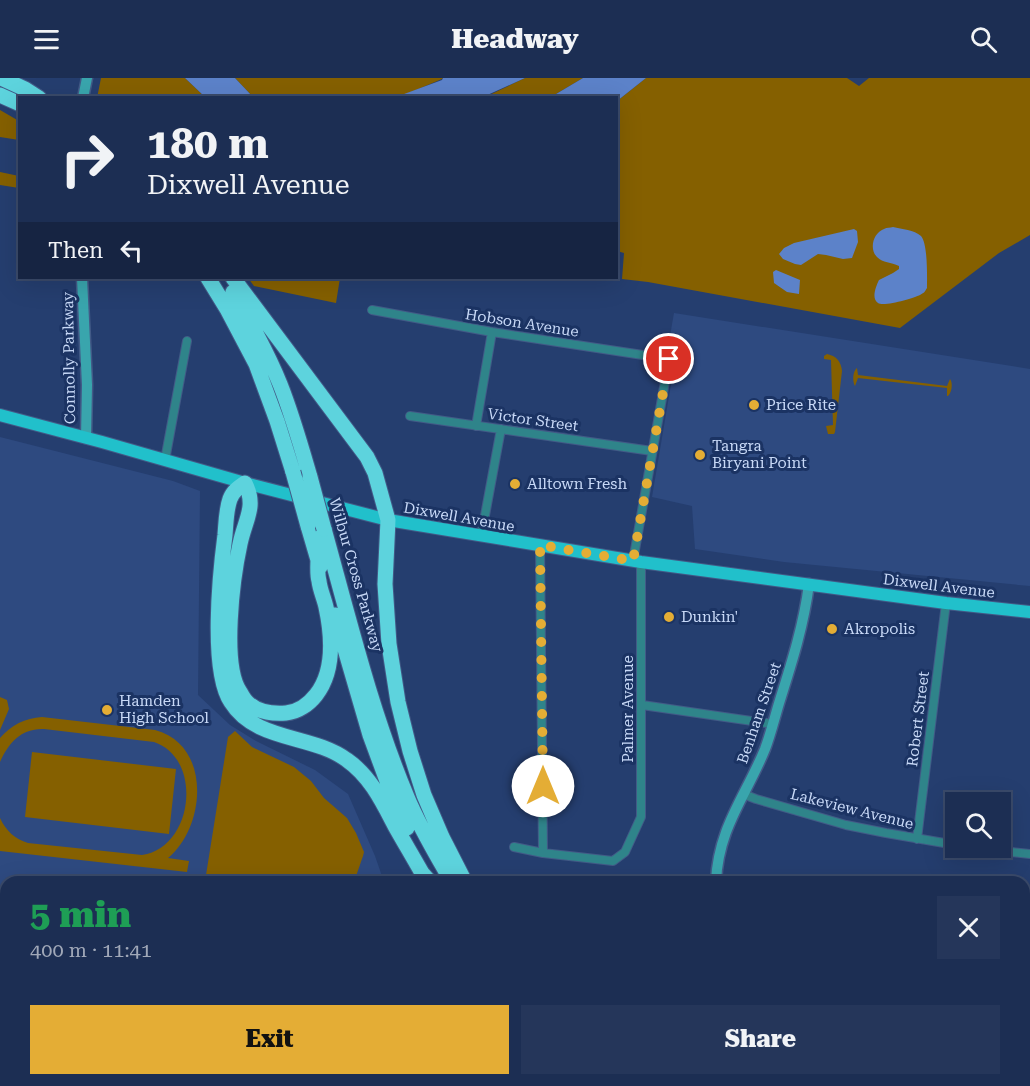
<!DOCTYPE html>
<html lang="en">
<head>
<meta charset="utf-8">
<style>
	:root { --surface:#1c2e53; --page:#25365a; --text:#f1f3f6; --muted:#a0a8b8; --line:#3a4a6a; --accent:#e4ad35 }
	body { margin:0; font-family:"Roboto Serif",serif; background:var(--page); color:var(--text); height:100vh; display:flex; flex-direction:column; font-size:22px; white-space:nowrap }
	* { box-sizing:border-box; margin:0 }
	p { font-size:20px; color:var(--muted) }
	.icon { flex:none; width:33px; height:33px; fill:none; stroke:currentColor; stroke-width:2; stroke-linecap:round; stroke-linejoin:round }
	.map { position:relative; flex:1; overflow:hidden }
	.details { position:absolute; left:0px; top:798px; width:1030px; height:210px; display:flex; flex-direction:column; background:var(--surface); border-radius:18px 18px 0 0; box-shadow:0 6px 24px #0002,0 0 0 2px var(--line) }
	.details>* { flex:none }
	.banner { position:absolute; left:18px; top:18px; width:600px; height:183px; border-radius:0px; box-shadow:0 6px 24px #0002,0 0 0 2px var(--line); background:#1c2e53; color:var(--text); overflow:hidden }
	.fabs { position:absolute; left:945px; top:714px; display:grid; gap:12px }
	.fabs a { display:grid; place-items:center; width:66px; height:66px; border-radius:0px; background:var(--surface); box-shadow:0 6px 24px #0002,0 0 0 2px var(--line); font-size:30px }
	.pin { position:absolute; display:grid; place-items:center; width:51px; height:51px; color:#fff; margin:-26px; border:3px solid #fff; border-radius:50%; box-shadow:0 2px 6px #0007 }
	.me { position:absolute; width:66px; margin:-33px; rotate:0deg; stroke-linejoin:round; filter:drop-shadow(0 0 4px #0008) }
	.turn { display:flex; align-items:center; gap:21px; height:126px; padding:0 30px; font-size:27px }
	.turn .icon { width:78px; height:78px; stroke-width:2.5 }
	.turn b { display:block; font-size:42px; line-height:51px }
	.then { display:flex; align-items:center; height:57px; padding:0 30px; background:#0003; gap:12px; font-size:22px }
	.round { display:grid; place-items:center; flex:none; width:63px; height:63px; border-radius:0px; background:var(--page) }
	.overview { display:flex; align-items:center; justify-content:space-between; height:102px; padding:0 30px }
	h1 { font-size:36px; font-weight:800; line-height:45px; color:#1e9e55 }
	.button { display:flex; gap:12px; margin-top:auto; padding:12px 30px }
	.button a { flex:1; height:69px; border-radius:0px; background:var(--accent); color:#111; font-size:24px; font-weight:800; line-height:69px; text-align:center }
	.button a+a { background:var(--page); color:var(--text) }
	header { display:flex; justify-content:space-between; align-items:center; height:78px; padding:0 30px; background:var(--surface); font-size:27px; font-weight:800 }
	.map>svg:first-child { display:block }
	.built { fill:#2e4a80 }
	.green { fill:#856000 }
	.water { fill:#5c82c9 }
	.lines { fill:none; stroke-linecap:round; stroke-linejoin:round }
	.street-casing { stroke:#425a87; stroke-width:10 }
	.secondary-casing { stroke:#425a87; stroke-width:13 }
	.primary-casing { stroke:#425a87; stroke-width:14 }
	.highway-casing { stroke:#425a87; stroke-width:17 }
	.street { stroke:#2f848a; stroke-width:8 }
	.secondary { stroke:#39a5ad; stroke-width:10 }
	.primary { stroke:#21c0cb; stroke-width:12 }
	.highway { stroke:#5dd3dd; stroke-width:15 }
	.highway-bridge-casing { stroke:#425a87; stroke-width:17; stroke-linecap:butt }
	.highway-bridge { stroke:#5dd3dd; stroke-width:15 }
	.route { stroke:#e4ad35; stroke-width:10; stroke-dasharray:0 18 }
	.poi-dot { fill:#e4ad35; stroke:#1b3363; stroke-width:2 }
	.labels { text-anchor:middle; stroke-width:6; stroke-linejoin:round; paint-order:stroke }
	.street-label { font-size:15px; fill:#c8d9f7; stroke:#1b3363 }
	.poi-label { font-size:15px; fill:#c8d9f7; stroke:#1b3363; text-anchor:start }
</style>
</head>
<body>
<header><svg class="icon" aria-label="menu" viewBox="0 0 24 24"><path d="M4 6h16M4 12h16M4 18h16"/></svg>Headway<svg class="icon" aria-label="search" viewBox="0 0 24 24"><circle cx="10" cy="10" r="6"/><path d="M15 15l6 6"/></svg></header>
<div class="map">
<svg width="1030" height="1008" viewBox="0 0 1030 1008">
	<rect width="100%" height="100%" fill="#253e6f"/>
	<path class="built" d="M 674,235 L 1030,291 L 1030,508 L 784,484 L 695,471 L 692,428 L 652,419 L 676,277 L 667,275 Z
		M 0,359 L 173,403 L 200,413 L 198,617 L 230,647 L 256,663 L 315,692 L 348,716 L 375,778 L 384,804 L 6,804 L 6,925 L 0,924 Z"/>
	<path class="green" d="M 101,0 L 185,0 L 205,19 L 97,20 Z
		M 235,0 L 443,0 L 442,1 L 397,20 L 253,19 Z
		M 525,0 L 583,0 L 551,19 L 483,20 Z
		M 646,0 L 847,0 L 859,8 L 869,0 L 1030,0 L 1030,157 L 999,175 L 900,250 L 648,204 L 622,201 L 624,175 L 617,173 L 617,23 Z
		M 0,32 L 19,43 L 19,62 L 0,59 Z
		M 0,94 L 19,98 L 19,110 L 0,107 Z
		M 248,200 L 340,200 L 336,225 L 254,208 Z
		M 827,276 C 836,278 841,283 842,293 L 835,354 L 834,356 L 828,356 L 826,348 L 833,347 L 831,282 L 824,281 L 824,278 Z
		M 857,290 L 858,297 L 947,308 L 950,301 C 953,305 952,314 948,318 L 947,318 L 947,310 L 858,300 L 855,308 C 852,303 853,293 857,290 Z
		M 0,619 L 7,622 L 9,631 L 0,652 Z
		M 42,639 L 155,652 C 212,667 206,749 168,780 L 189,783 L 187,794 L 0,773 L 0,740 C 6,753 15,761 28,765 L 142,777 C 193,770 204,681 154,664 L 44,651 C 22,650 9,664 0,684 L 0,660 C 11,647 25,640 42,639 Z
		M 235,653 L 252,669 L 294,689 L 311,703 L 324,720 L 347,740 L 356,755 L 364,774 L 363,778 L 354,804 L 210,804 L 206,797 L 228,659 Z
		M 32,674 L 176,691 L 169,756 L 25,739 Z"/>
	<path class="water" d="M 185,0 L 235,0 L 253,19 L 205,19 Z
		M 443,0 L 525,0 L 483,19 L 396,19 L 442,2 Z
		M 583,0 L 646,0 L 617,23 L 616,20 L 551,19 Z
		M 893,149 C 902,151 914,152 921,158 C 928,166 927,199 927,210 C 924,215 925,214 920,217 C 914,220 884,229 878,225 C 871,221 876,208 879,202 L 893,195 L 899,191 L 899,188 C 891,184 883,185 877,179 C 869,171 873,155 884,151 C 887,149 890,150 893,149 Z
		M 854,151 L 857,153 L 858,164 L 852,180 L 843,181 L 826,177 L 818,176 L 801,187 L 795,186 L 783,181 L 779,176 L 784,170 L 794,165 Z
		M 776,192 L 800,202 L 799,216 L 787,214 L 774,205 L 773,194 Z"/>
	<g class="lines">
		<g class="street-casing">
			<path id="street" d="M 372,232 L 492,254 L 669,281 L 633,483
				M 410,338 L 652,373
				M 476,348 L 492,254
				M 165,382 L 187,263
				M 481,459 L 501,351
				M 540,467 L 543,775
				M 642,627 L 773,646
				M 743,716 L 756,721 L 846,747 L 886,755 L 956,767
				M 917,761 L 946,525
				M 514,769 L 543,775 L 613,783 L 625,774 L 641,739 L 641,484
				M 975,770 L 1030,776
				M 0,1001 L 7,1008
				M 484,1008 L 485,1002
				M 909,1008 L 910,1002"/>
		</g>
		<g class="secondary-casing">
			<path id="secondary" d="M 83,20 L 87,0
				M 82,200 L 87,307 L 86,360
				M 716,804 C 718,750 746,718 765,671 C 771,655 775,638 780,622 C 792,584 804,546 809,506
				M 0,935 L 6,936
				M 359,1002 L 389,1008
				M 715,1002 L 716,1008"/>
		</g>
		<g class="primary-casing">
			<path id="primary" d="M 0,337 L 102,364 L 245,405 L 388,442 L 641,484 L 946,525 L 1030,534"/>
		</g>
		<g class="highway-casing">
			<path id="highway" d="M 1,0 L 25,11 L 39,20
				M 0,17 L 20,26
				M 208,200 L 227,231 L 256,286 L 277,343 L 293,394
				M 233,200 L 367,379 L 375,395 L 388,442 L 385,506 L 389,566 L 398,624 L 410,673 L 424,717 L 442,759 L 465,804
				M 233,214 C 250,244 267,274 280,306 C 292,336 301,368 310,399
				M 308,448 L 320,489
				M 324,451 C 349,541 371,633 407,719 C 419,748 436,776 452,804
				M 318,480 C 318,488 317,496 319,503 C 320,512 324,520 326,529 C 332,557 335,593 316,617 C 309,626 298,634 286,635 C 273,636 258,634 248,625 C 244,622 242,617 240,614 C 221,586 233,498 240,466 C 245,441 257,429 245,405 C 239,409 233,413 230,421 C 226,432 226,446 225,457 C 220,495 210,593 231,624 C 256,664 312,656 347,682 C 370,698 382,723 395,748 C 404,764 413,779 422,795 L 430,804
				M 335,537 L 370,657 L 394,722 L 407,750
				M 592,1002 L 599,1008
				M 623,1002 L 631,1008"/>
		</g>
		<use href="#street" class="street"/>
		<use href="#secondary" class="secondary"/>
		<use href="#primary" class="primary"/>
		<use href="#highway" class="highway"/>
		<g class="highway-bridge-casing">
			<path id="highway-bridge" d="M 293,394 L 308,448
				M 310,399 L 324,451"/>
		</g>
		<use href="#highway-bridge" class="highway-bridge"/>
	</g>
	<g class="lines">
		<path class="route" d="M 543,708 L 540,467 L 633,483 L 669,281"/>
	</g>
	<g class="poi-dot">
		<circle cx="754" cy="327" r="6"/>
		<circle cx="700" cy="377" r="6"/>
		<circle cx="515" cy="406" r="6"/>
		<circle cx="669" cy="539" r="6"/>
		<circle cx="832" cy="551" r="6"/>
		<circle cx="107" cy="632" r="6"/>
	</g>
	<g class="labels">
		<g class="street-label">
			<text transform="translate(522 245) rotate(9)" y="5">Hobson Avenue</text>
			<text transform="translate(69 280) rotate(-91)" y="5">Connolly Parkway</text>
			<text transform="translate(533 342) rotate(8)" y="5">Victor Street</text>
			<text transform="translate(459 439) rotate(10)" y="5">Dixwell Avenue</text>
			<text transform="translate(356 497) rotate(74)" y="5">Wilbur Cross Parkway</text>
			<text transform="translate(939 508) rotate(7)" y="5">Dixwell Avenue</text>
			<text transform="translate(628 631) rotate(-90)" y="5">Palmer Avenue</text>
			<text transform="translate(759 635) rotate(-71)" y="5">Benham Street</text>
			<text transform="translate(918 641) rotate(-83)" y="5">Robert Street</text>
			<text transform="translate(852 731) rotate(14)" y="5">Lakeview Avenue</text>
		</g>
		<g class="poi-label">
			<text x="766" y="332">Price Rite</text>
			<text x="712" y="373">Tangra<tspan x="712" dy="17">Biryani Point</tspan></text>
			<text x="527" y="411">Alltown Fresh</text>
			<text x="681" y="544">Dunkin'</text>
			<text x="844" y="556">Akropolis</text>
			<text x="119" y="628">Hamden<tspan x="119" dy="17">High School</tspan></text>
		</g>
	</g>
</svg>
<div class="fabs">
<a><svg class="icon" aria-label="search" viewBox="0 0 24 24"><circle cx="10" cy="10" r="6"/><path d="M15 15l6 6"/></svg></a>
</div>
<div class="pin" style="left:669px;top:281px;background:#d93025"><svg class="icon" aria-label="arrive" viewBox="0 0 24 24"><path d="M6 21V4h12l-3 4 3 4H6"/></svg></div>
<svg class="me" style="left:543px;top:708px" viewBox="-20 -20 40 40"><circle r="19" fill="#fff"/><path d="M0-13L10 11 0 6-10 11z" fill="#e4ad35"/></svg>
<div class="banner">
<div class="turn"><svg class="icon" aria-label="right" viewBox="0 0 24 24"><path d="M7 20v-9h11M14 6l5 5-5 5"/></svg><div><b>180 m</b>Dixwell Avenue</div></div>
<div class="then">Then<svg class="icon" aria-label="left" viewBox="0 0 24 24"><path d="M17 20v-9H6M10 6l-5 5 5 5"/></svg></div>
</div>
<section class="details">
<div class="overview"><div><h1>5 min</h1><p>400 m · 11:41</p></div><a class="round"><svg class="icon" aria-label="close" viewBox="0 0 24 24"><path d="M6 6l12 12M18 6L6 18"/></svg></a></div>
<div class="button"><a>Exit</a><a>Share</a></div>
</section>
</div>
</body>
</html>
